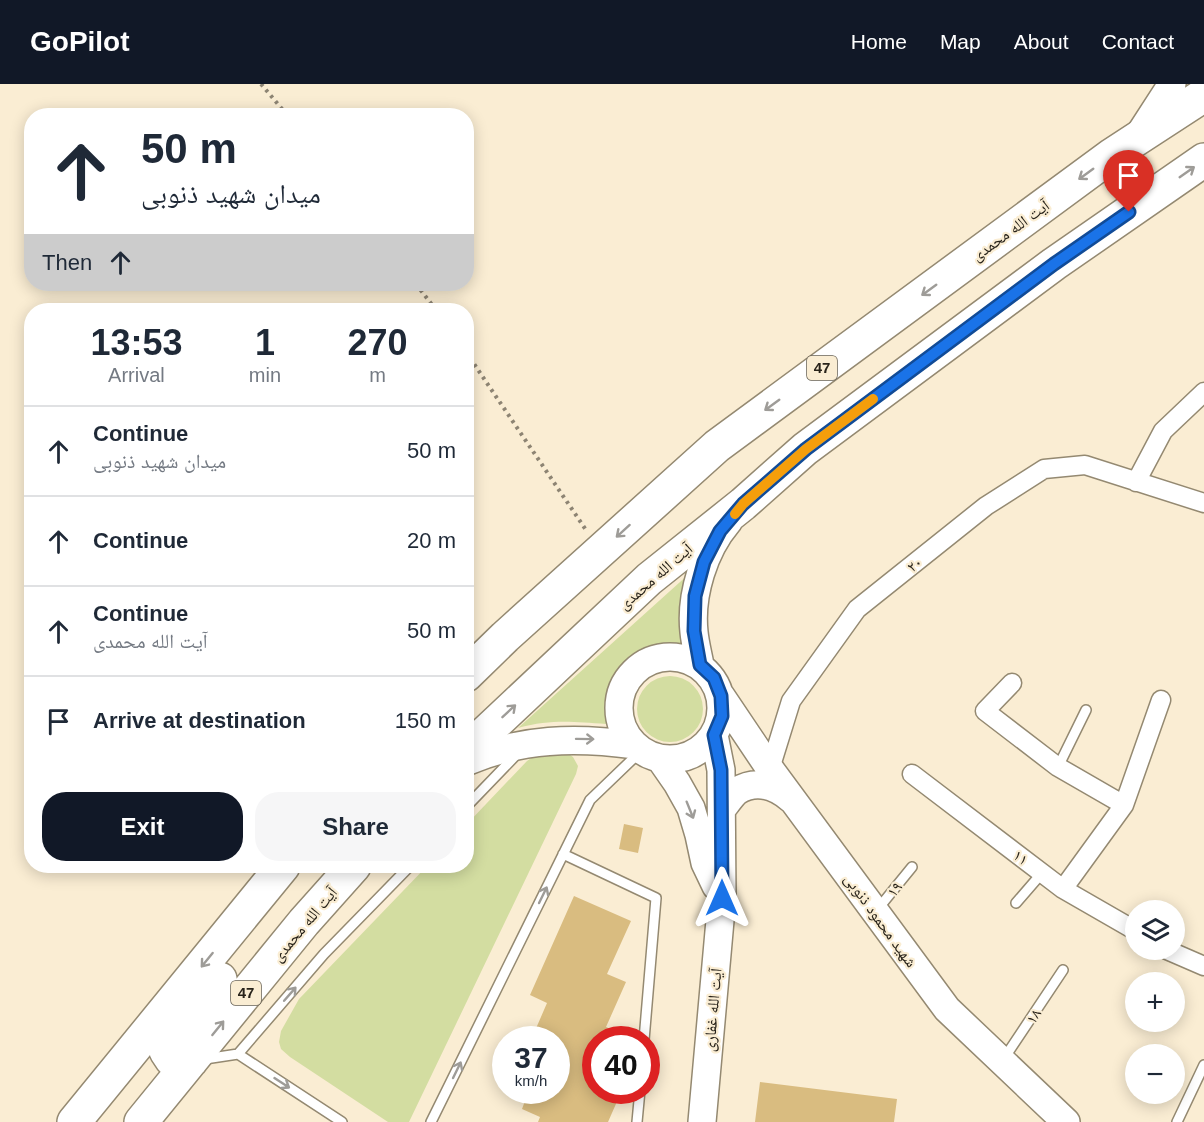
<!DOCTYPE html>
<html lang="en">
<head>
<meta charset="utf-8">
<style>
	:root { --surface:#fff; --page:#f6f6f7; --text:#1f2937; --muted:#747a83; --line:#e0e1e3; --accent:#111827 }
	body { margin:0; font-family:Arial,"Noto Naskh Arabic",sans-serif; background:var(--page); color:var(--text); height:100vh; display:flex; flex-direction:column; font-size:22px; white-space:nowrap }
	* { box-sizing:border-box; margin:0 }
	p { font-size:20px; color:var(--muted) }
	.icon { flex:none; width:33px; height:33px; fill:none; stroke:currentColor; stroke-width:2; stroke-linecap:round; stroke-linejoin:round }
	.map { position:relative; flex:1; overflow:hidden }
	.side { position:absolute; left:24px; top:219px; width:450px; height:570px; display:flex; flex-direction:column; background:var(--surface); border-radius:24px; box-shadow:0 3px 15px #0003 }
	.side>* { flex:none }
	.banner { position:absolute; left:24px; top:24px; width:450px; height:183px; border-radius:24px; box-shadow:0 3px 15px #0003; background:#fff; color:var(--text); overflow:hidden }
	.fabs { position:absolute; left:1125px; top:816px; display:grid; gap:12px }
	.fabs a { display:grid; place-items:center; width:60px; height:60px; border-radius:50%; background:var(--surface); box-shadow:0 3px 15px #0003; font-size:30px }
	.speed { position:absolute; left:492px; top:942px; display:flex; gap:12px; font-size:30px; font-weight:700; text-align:center }
	.speed>* { display:grid; place-content:center; width:78px; height:78px; border-radius:50%; background:var(--surface); box-shadow:0 3px 15px #0003; line-height:1 }
	.speed small { font-size:15px; font-weight:400 }
	.speed .limit { border:9px solid #d22; background:#fff; color:#111 }
	.pin { position:absolute; display:grid; place-items:center; width:51px; height:51px; color:#fff; margin:-62px -26px; border-radius:50% 50% 50% 0; rotate:-45deg; box-shadow:0 0 6px #0007 }
	.pin .icon { rotate:45deg }
	.me { position:absolute; width:66px; margin:-33px; rotate:0deg; stroke-linejoin:round; filter:drop-shadow(0 0 4px #0008) }
	.turn { display:flex; align-items:center; gap:21px; height:126px; padding:0 18px; font-size:27px }
	.turn .icon { width:78px; height:78px; stroke-width:2.5 }
	.turn b { display:block; font-size:42px; line-height:51px }
	.then { display:flex; align-items:center; height:57px; padding:0 18px; background:#0003; gap:12px; font-size:22px }
	.eta { display:flex; justify-content:space-evenly; align-items:center; height:102px; text-align:center }
	.eta b { font-size:36px; font-weight:800; line-height:42px }
	.cta { display:flex; gap:12px; margin-top:auto; padding:12px 18px }
	.cta a { flex:1; height:69px; border-radius:24px; background:var(--accent); color:#fff; font-size:24px; font-weight:800; line-height:69px; text-align:center }
	.cta a+a { background:var(--page); color:var(--text) }
	ul { padding:0; list-style:none }
	li { display:flex; align-items:center; gap:18px; height:90px; padding:0 18px; border-top:2px solid var(--line) }
	li div { flex:1 }
	li b { display:block; font-size:22px }
	li em { font-style:normal }
	header { display:flex; align-items:center; gap:36px; box-sizing:border-box; height:84px; padding:0 30px; background:var(--accent); color:#fff }
	header strong { font-size:28px }
	nav { display:flex; gap:33px; margin-inline-start:auto; font-size:21px }
	.map>svg:first-child { display:block }
	.green { fill:#d3dda1 }
	.building { fill:#d9bc80 }
	.lines { fill:none; stroke-linecap:round; stroke-linejoin:round }
	.lane-casing { stroke:#948971; stroke-width:12 }
	.street-casing { stroke:#948971; stroke-width:21 }
	.secondary-casing { stroke:#948971; stroke-width:30 }
	.highway-casing { stroke:#948971; stroke-width:36 }
	.path { stroke:#8d8473; stroke-width:4; stroke-dasharray:3 4.5; stroke-linecap:butt }
	.lane { stroke:#fff; stroke-width:9 }
	.street { stroke:#fff; stroke-width:18 }
	.secondary { stroke:#fff; stroke-width:27 }
	.highway { stroke:#fff; stroke-width:33 }
	.oneway { stroke:#9e9c98 }
	.route-casing { stroke:#114b97; stroke-width:15 }
	.route { stroke:#1a73e8; stroke-width:10 }
	.slow { stroke:#f59e0b; stroke-width:10 }
	.labels { text-anchor:middle; stroke-width:4.5; stroke-linejoin:round; paint-order:stroke }
	.shield { fill:#faedd3; stroke:#676052; stroke-width:1.5 }
	.shield-label { font-size:15px; font-weight:bold; fill:#28231a }
	.street-label { font-size:16px; fill:#28231a; stroke:#faedd3 }
</style>
</head>
<body>
<header>
<strong>GoPilot</strong>
<nav><a>Home</a><a>Map</a><a>About</a><a>Contact</a></nav>
</header>
<div class="map">
<svg width="1204" height="1038" viewBox="0 0 1204 1038">
	<rect width="100%" height="100%" fill="#faedd3"/>
	<path class="green" d="M 690,489 L 683,561 C 632,554 605,593 606,640 C 573,638 552,635 518,644 Z
		M637 625a33 33 0 1 1 66 0a33 33 0 1 1-66 0Z
		M 566,668 L 573,673 L 578,682 L 576,690 L 409,1038 L 388,1038 L 290,973 L 281,965 L 279,958 L 281,947 L 299,915 L 427,782 L 466,782 L 467,740 L 527,677 L 537,670 Z"/>
	<path class="building" d="M 624,740 L 643,744 L 638,769 L 619,765 Z
		M 574,812 L 631,837 L 607,890 L 626,898 L 606,943 L 624,951 L 622,956 L 596,956 L 596,1006 L 604,1006 L 619,1013 L 608,1038 L 538,1038 L 540,1033 L 522,1025 L 529,1006 L 556,1006 L 556,956 L 531,956 L 547,919 L 530,911 Z
		M 760,998 L 897,1015 L 894,1038 L 755,1038 Z"/>
	<g class="lines">
		<g class="lane-casing">
			<path id="lane" d="M 1058,683 L 1086,626
				M 466,723 L 519,668
				M 563,770 L 656,814 L 644,956
				M 1016,819 L 1042,789
				M 877,826 L 912,783
				M 238,970 L 324,870 L 410,782
				M 205,975 L 238,970 L 342,1038
				M 1003,976 L 1063,886
				M 431,1038 L 590,716 L 641,667
				M 637,1038 L 640,1006
				M 1177,1038 L 1204,981"/>
		</g>
		<g class="street-casing">
			<path id="street" d="M 1136,398 L 1163,347 L 1204,308
				M 1012,599 L 985,627 L 1058,683 L 1124,721
				M 770,685 L 791,617 L 857,525 L 986,422 L 1044,385 L 1085,381 L 1204,419
				M 912,690 L 1063,805 L 1136,847
				M 1063,805 L 1124,721 L 1161,616
				M 1167,866 L 1204,882"/>
		</g>
		<g class="secondary-casing">
			<path id="secondary" d="M 1139,51 L 1172,0
				M619 624a51 51 0 1 1 102 0a51 51 0 1 1-102 0Z
				M 700,581 C 698,570 695,559 694,548 C 690,511 704,466 728,438
				M 721,612 L 770,685 L 947,925 L 1066,1038
				M 661,676 L 677,699 L 691,724 L 699,751 L 705,779 L 716,802
				M 466,678 C 521,654 576,653 634,661
				M 722,725 C 726,720 732,711 737,707 C 756,695 776,702 791,715
				M 702,1038 L 722,814 L 721,686 L 714,651"/>
		</g>
		<g class="highway-casing">
			<path id="highway" d="M 466,591 L 505,553 L 717,362 L 1112,71 L 1204,11
				M 466,667 L 649,495 L 743,420 L 805,365 L 1054,180 L 1204,76
				M 191,977 L 177,978 L 172,976 L 166,967 L 167,962 L 220,895
				M 74,1038 L 283,782
				M 141,1038 L 304,838 L 354,782"/>
		</g>
		<path class="path" d="M 261,0 L 288,32
			M 416,200 L 436,226
			M 466,268 L 586,446"/>
		<use href="#lane" class="lane"/>
		<use href="#street" class="street"/>
		<use href="#secondary" class="secondary"/>
		<use href="#highway" class="highway"/>
	</g>
	<defs><path id="oneway-shaft" d="M-6 0H5M1.5-3L5.5 0L1.5 3" fill="none" stroke-width="1.6" stroke-linecap="round" stroke-linejoin="round" transform="scale(1.5)"/></defs>
	<g class="oneway">
		<use href="#oneway-shaft" transform="translate(1187 88) rotate(-35)"/>
		<use href="#oneway-shaft" transform="translate(1086 90) rotate(144)"/>
		<use href="#oneway-shaft" transform="translate(929 206) rotate(144)"/>
		<use href="#oneway-shaft" transform="translate(772 321) rotate(144)"/>
		<use href="#oneway-shaft" transform="translate(623 447) rotate(138)"/>
		<use href="#oneway-shaft" transform="translate(509 627) rotate(-43)"/>
		<use href="#oneway-shaft" transform="translate(585 655) rotate(1)"/>
		<use href="#oneway-shaft" transform="translate(690 726) rotate(68)"/>
		<use href="#oneway-shaft" transform="translate(543 811) rotate(-64)"/>
		<use href="#oneway-shaft" transform="translate(207 876) rotate(129)"/>
		<use href="#oneway-shaft" transform="translate(290 910) rotate(-49)"/>
		<use href="#oneway-shaft" transform="translate(218 944) rotate(-51)"/>
		<use href="#oneway-shaft" transform="translate(457 986) rotate(-64)"/>
		<use href="#oneway-shaft" transform="translate(282 999) rotate(33)"/>
	</g>
	<g class="lines">
		<g class="route-casing">
			<path id="route" d="M 722,814 L 721,686 L 714,651 L 722,632 L 721,612 L 714,594 L 700,581 L 694,547 L 695,512 L 704,478 L 720,447 L 743,420 L 806,365 L 1054,180 L 1129,128"/>
		</g>
		<use href="#route" class="route"/>
		<path class="slow" d="M 735,430 L 743,420 L 806,365 L 873,315"/>
	</g>
	<g class="labels">
		<g class="shield">
			<rect x="807" y="272" width="30" height="24" rx="4.5"/>
			<rect x="231" y="897" width="30" height="24" rx="4.5"/>
		</g>
		<g class="shield-label">
			<text x="822" y="289">47</text>
			<text x="246" y="914">47</text>
		</g>
		<g class="street-label">
			<text transform="translate(1010 146) rotate(-36)" y="6">آیت الله محمدی</text>
			<text transform="translate(914 480) rotate(-39)" y="6">۲۰</text>
			<text transform="translate(655 492) rotate(-41)" y="6">آیت الله محمدی</text>
			<text transform="translate(1021 773) rotate(37)" y="6">۱۱</text>
			<text transform="translate(894 805) rotate(-51)" y="6">۱۹</text>
			<text transform="translate(881 836) rotate(54)" y="6">شهید محمود ذنوبی</text>
			<text transform="translate(304 840) rotate(-50)" y="6">آیت الله محمدی</text>
			<text transform="translate(712 926) rotate(-85)" y="6">آیت الله غفاری</text>
			<text transform="translate(1033 932) rotate(-56)" y="6">۱۸</text>
		</g>
	</g>
</svg>
<div class="fabs">
<a><svg class="icon" aria-label="layers" viewBox="0 0 24 24"><path d="M12 4l9 5-9 5-9-5zM3 14l9 5 9-5"/></svg></a>
<a>+</a>
<a>−</a>
</div>
<div class="speed"><div>37<small>km/h</small></div><div class="limit">40</div></div>
<div class="pin" style="left:1129px;top:128px;background:#d93025"><svg class="icon" aria-label="arrive" viewBox="0 0 24 24"><path d="M6 21V4h12l-3 4 3 4H6"/></svg></div>
<svg class="me" style="left:722px;top:814px" viewBox="-20 -20 40 40"><path d="M0-17L14 15 0 8-14 15z" fill="#1a73e8" stroke="#fff" stroke-width="4"/></svg>
<div class="banner">
<div class="turn"><svg class="icon" aria-label="ahead" viewBox="0 0 24 24"><path d="M12 20V5M6 11l6-6 6 6"/></svg><div><b>50 m</b>میدان شهید ذنوبی</div></div>
<div class="then">Then<svg class="icon" aria-label="ahead" viewBox="0 0 24 24"><path d="M12 20V5M6 11l6-6 6 6"/></svg></div>
</div>
<section class="side">
<div class="eta">
<div><b>13:53</b><p>Arrival</p></div>
<div><b>1</b><p>min</p></div>
<div><b>270</b><p>m</p></div>
</div>
<ul>
<li><svg class="icon" aria-label="ahead" viewBox="0 0 24 24"><path d="M12 20V5M6 11l6-6 6 6"/></svg><div><b>Continue</b><p>میدان شهید ذنوبی</p></div><em>50 m</em></li>
<li><svg class="icon" aria-label="ahead" viewBox="0 0 24 24"><path d="M12 20V5M6 11l6-6 6 6"/></svg><div><b>Continue</b></div><em>20 m</em></li>
<li><svg class="icon" aria-label="ahead" viewBox="0 0 24 24"><path d="M12 20V5M6 11l6-6 6 6"/></svg><div><b>Continue</b><p>آیت الله محمدی</p></div><em>50 m</em></li>
<li><svg class="icon" aria-label="arrive" viewBox="0 0 24 24"><path d="M6 21V4h12l-3 4 3 4H6"/></svg><div><b>Arrive at destination</b></div><em>150 m</em></li>
</ul>
<div class="cta"><a>Exit</a><a>Share</a></div>
</section>
</div>
</body>
</html>
